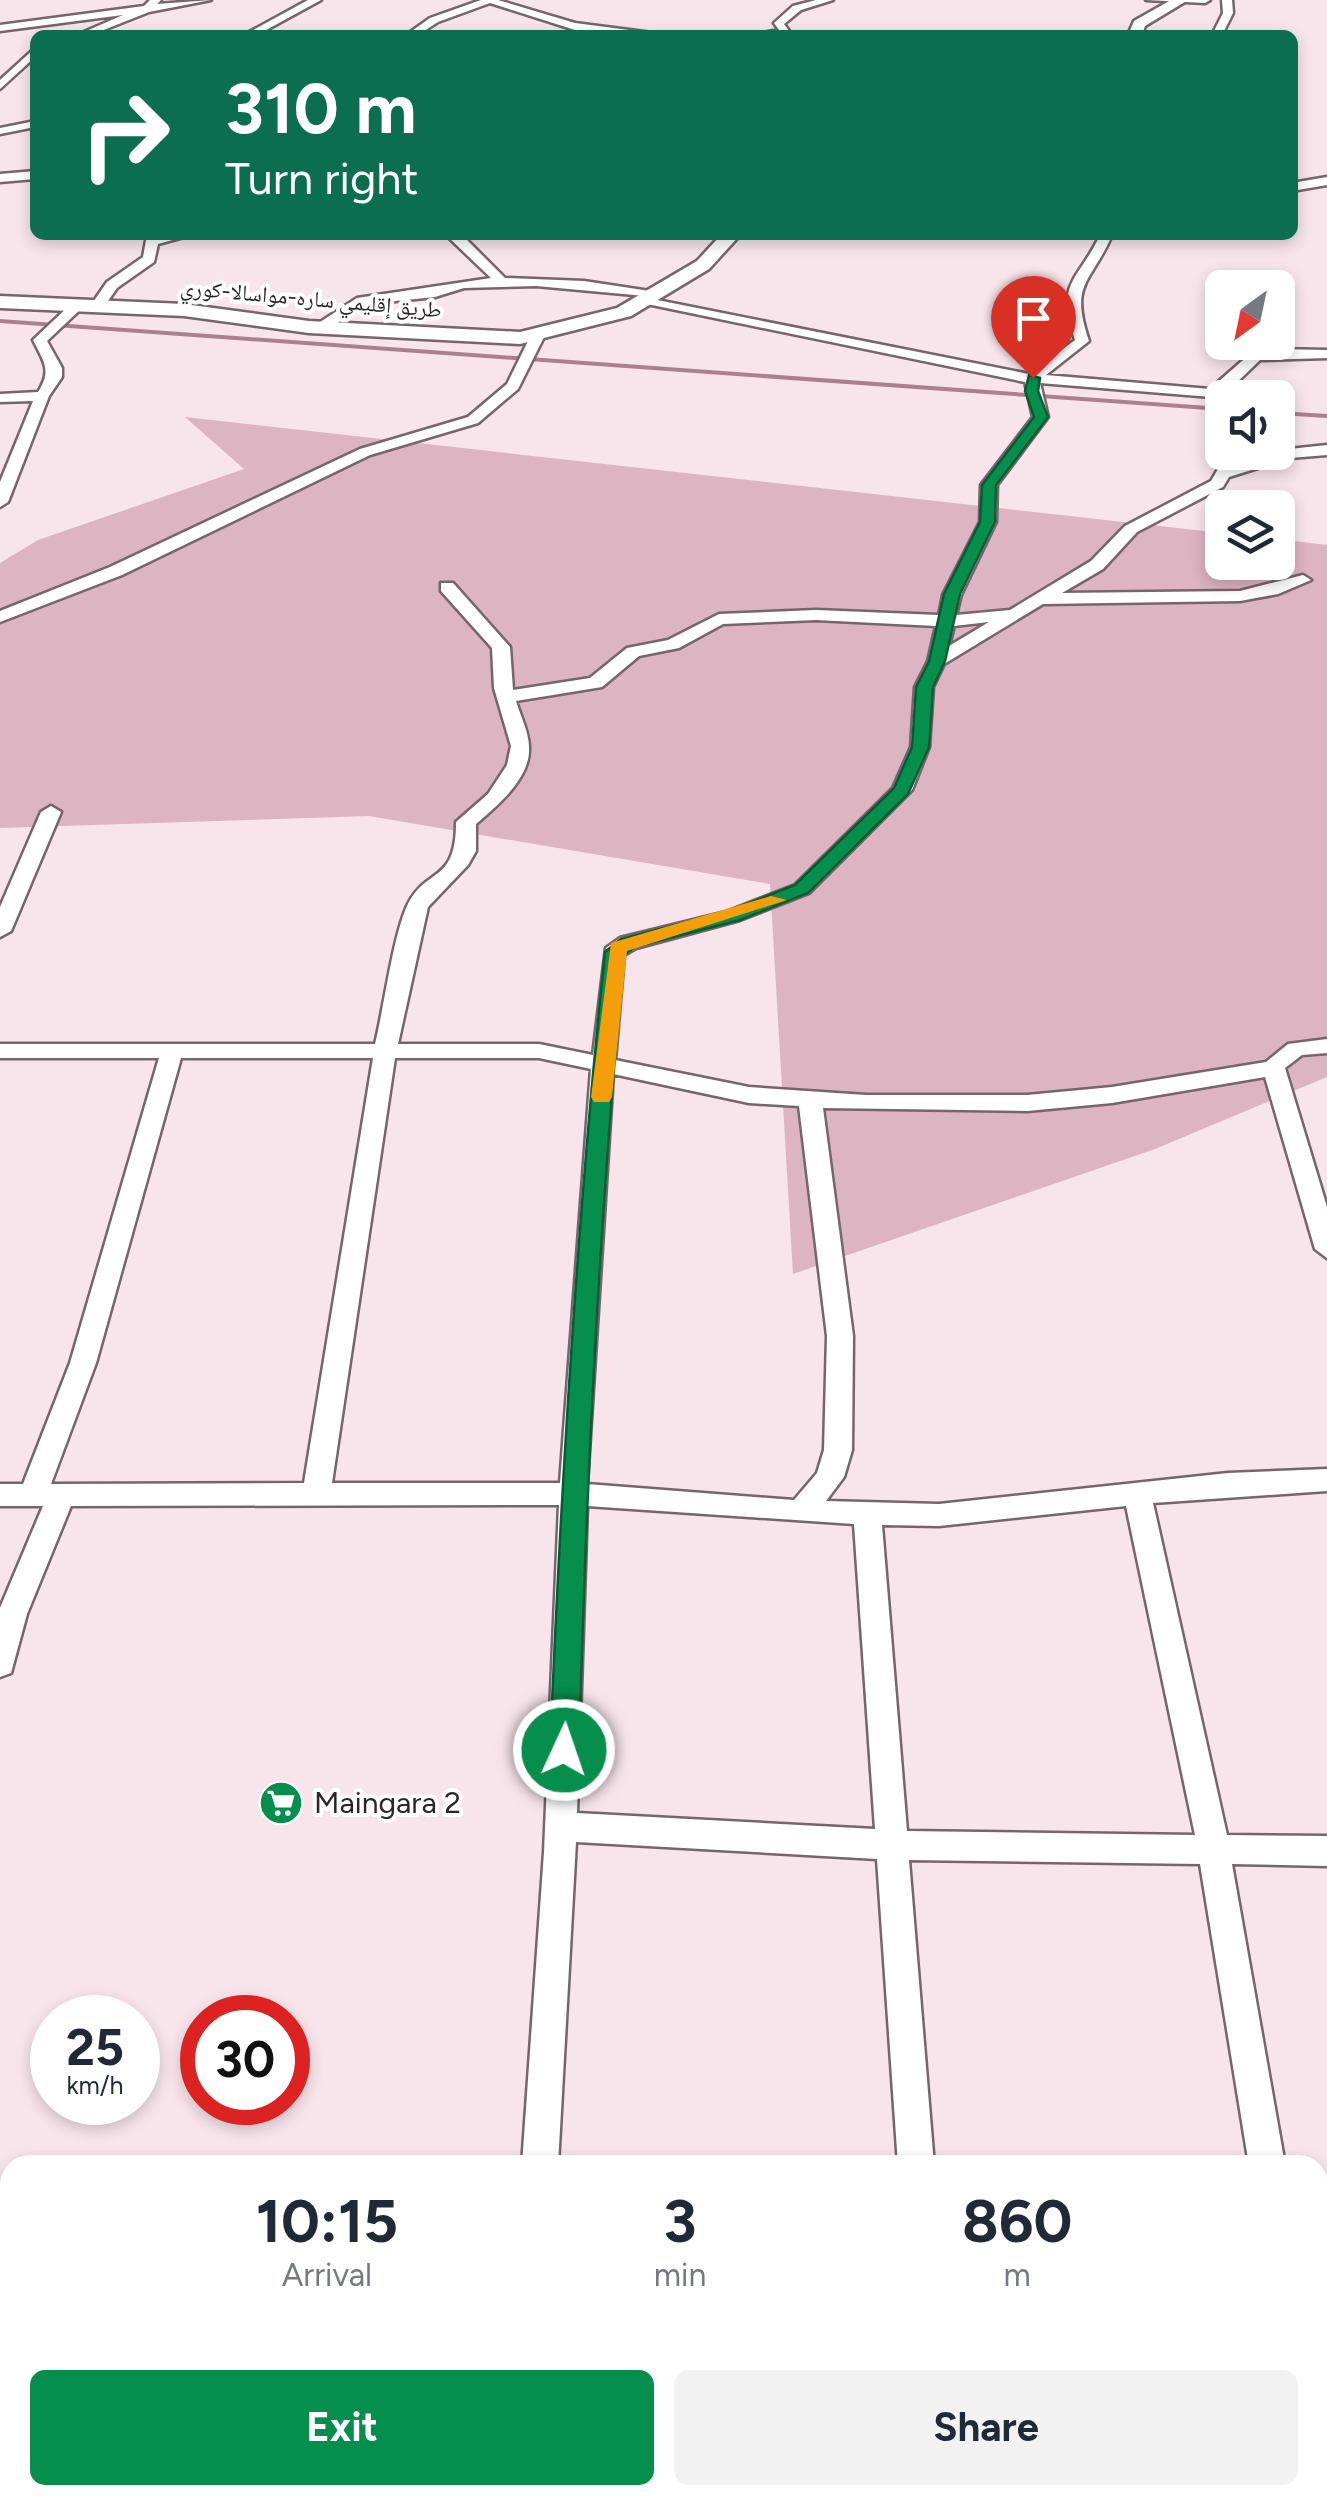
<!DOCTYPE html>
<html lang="en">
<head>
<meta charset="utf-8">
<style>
	:root { --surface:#fff; --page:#f2f2f3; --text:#1f2937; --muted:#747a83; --accent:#068e4c }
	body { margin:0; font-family:Figtree,"Noto Naskh Arabic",sans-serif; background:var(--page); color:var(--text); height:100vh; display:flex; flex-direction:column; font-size:38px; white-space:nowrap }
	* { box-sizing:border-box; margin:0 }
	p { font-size:32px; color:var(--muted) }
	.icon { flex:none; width:55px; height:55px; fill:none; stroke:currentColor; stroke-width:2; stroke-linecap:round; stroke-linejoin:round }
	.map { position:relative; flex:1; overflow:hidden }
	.panel { position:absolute; left:0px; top:2155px; width:1328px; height:350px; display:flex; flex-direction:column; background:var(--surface); border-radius:30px 30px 0 0; box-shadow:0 5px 15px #0003 }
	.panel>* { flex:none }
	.guide { position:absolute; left:30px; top:30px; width:1268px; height:210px; border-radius:15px; box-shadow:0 5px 15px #0003; background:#0b6e4f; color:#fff; overflow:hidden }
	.needle { width:65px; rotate:213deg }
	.fabs { position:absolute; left:1205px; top:270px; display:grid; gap:20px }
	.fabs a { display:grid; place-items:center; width:90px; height:90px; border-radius:15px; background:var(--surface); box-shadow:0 5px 15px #0003; font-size:50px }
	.speed { position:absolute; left:30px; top:1995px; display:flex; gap:20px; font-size:50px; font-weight:700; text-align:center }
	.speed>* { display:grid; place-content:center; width:130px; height:130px; border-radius:50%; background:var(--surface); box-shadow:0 5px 15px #0003; line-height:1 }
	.speed small { font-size:25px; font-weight:400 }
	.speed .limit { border:15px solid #d22; background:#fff; color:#111 }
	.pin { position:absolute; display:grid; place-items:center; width:85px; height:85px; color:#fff; margin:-102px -42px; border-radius:50% 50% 50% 0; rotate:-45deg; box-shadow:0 0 10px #0007 }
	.pin .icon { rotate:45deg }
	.me { position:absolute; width:110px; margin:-55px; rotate:3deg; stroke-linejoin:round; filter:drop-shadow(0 0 8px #0008) }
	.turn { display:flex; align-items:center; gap:35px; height:210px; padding:0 30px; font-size:45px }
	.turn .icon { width:130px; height:130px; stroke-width:2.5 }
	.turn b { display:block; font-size:70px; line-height:85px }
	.eta { display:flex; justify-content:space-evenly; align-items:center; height:170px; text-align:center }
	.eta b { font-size:60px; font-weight:700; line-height:70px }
	.button { display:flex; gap:20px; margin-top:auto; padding:20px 30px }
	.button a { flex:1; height:115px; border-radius:15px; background:var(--accent); color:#fff; font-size:40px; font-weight:700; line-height:115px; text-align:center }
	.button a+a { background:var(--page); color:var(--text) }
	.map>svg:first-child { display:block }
	.green { fill:#ddb4c1 }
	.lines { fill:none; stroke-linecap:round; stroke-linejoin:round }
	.stream { stroke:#aa808d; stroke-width:4 }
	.street-casing { stroke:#76656a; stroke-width:5 }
	.secondary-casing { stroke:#76656a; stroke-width:5 }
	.street { fill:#fff; fill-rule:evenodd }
	.secondary { fill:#fff; fill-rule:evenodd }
	.route { fill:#068e4c; stroke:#045c31; stroke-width:2.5 }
	.slow { fill:#f59e0b }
	.labels { text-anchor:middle; stroke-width:8; stroke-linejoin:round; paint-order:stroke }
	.far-street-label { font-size:22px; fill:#2d2628; stroke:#fff }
	.near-poi-label { font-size:30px; fill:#2d2628; stroke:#fff; text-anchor:start }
</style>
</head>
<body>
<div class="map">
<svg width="1327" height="2505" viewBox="0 0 1327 2505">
	<rect width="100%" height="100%" fill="#f8e5eb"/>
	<path class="green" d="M 185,417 L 1222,533 L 1222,562 L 1278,562 L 1278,539 L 1327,545 L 1327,1077 L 1155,1149 L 793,1274 L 770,884 L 369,816 L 0,828 L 0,563 L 38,540 L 244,469 Z"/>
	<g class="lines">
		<path class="stream" d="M 0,321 L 1222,409
			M 1278,413 L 1327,416"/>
		<g class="street-casing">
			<path id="street" d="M 150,0 L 161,0 L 157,4 L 211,0 L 149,12 L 91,35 L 77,35 L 123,15 L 0,31 L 0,25 L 144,6 Z
				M 308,0 L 321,0 L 257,35 L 244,35 Z
				M 481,0 L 498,0 L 575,23 L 668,35 L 575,30 L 490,3 L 438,22 L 418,35 L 406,35 L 430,18 Z
				M 816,0 L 833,0 L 801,10 L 784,24 L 792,35 L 752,35 L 779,30 L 774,23 L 793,6 Z
				M 1146,0 L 1210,0 L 1205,3 Z
				M 1222,0 L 1232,0 L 1233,13 L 1222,35 L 1212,35 L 1223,13 Z
				M 35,48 L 35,57 L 0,89 L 0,80 Z
				M 35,121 L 35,127 L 0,134 L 0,128 Z
				M 35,171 L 35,179 L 0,182 L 0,174 Z
				M 1327,177 L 1327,185 L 1292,191 L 1292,183 Z
				M 147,235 L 191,235 L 158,244 L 154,262 L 117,288 L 101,311 L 91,311 L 89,308 L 107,282 L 143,257 Z
				M 446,235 L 463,236 L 505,278 L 584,281 L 663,293 L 656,297 L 536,286 L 464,288 L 435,297 L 366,304 L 327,330 L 317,330 L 317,324 L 357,298 L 491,278 Z
				M 1100,235 L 1112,235 C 1091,284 1069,282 1089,341 L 1046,375 L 1210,389 L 1250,354 L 1274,349 L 1327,350 L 1327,358 L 1260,360 L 1228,391 L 1211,397 L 1040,383 L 1048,417 L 997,485 L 996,522 L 961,595 L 956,615 L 1010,610 L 1091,561 L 1125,526 L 1211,481 L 1228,452 L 1243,452 L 1236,465 L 1289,449 L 1327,445 L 1327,455 L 1290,458 L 1229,477 L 1223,487 L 1137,532 L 1103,569 L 1062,593 L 1240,591 L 1303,575 L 1311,580 L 1278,594 L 1240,601 L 1043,604 L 944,664 L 933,687 L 929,747 L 912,790 L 809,893 L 740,920 L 636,948 L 624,955 L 615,1060 L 749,1087 L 866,1095 L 1027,1095 L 1112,1087 L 1266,1062 L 1288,1044 L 1327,1039 L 1327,1053 L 1302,1055 L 1285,1068 L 1327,1207 L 1327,1258 L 1315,1249 L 1265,1077 L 1112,1103 L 1027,1111 L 823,1108 L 853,1336 L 852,1450 L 844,1477 L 826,1501 L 939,1504 L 1228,1473 L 1327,1469 L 1327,1491 L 1153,1503 L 1227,1835 L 1327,1836 L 1327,1866 L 1232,1864 L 1285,2165 L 1249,2165 L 1200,1864 L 909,1860 L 934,2165 L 898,2165 L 877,1859 L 576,1842 L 558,2165 L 522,2165 L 544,1852 L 559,1505 L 71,1506 L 27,1614 L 11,1673 L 0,1677 L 0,1608 L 43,1506 L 0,1506 L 0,1484 L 23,1484 L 70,1363 L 159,1058 L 0,1058 L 0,1044 L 375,1044 C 384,1007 393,937 407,906 C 426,866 456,885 456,822 L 488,794 L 507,765 L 511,746 L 494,688 L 492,648 L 441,591 L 441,583 L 453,583 L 510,647 L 513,690 L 590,678 L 627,648 L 668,640 L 719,614 L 816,610 L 939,615 L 943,595 L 980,522 L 981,485 L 1033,417 L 1025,382 L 647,304 L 642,303 L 642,297 L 1029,374 L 1075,340 C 1055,281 1078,282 1100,235 ZM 816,620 L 936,626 L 928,661 L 915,687 L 911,747 L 893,788 L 795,885 L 726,912 L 620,938 L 606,948 L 593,1055 L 539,1044 L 398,1044 L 428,907 L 468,865 L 476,851 L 476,824 C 497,806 531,778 529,747 C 529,732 520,715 516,701 L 602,687 L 639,656 L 679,648 L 723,624 ZM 989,622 L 949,646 L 954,626 ZM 181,1058 L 373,1058 L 304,1483 L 51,1484 L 96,1363 ZM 395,1058 L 539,1058 L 591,1069 L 560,1483 L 332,1483 ZM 613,1074 L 749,1103 L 799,1106 L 827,1336 L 824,1450 L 817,1473 L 794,1500 L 587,1484 ZM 587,1506 L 854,1524 L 875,1829 L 577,1813 ZM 1126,1506 L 1195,1835 L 907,1831 L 882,1525 L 939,1526 Z
				M 71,304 L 83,307 L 47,341 L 62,368 L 62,377 L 49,396 L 8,502 L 0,507 L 0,482 L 33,401 L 0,402 L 0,394 L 38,392 C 52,370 44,362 33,340 Z
				M 537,333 L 544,337 L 518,389 L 478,423 L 370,455 L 122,575 L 0,622 L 0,611 L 110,567 L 360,449 L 468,417 L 507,384 L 530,337 Z
				M 51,806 L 61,812 L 11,931 L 0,937 L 0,907 L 41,812 Z
				M 0,2421 L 10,2422 L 10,2462 L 0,2461 Z
				M 1318,2442 L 1327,2446 L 1327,2505 L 1305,2505 L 1303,2495 L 1318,2495 Z
				M 133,2495 L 173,2495 L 172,2505 L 132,2505 Z
				M 506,2495 L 546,2495 L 545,2505 L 505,2505 Z
				M 916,2495 L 956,2495 L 957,2505 L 917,2505 Z"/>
		</g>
		<g class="secondary-casing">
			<path id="secondary" d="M 1171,0 L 1188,0 L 1145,26 L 1142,35 L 1128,35 L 1134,21 Z
				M 721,235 L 740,235 L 709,269 L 631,316 L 520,344 L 309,333 L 184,316 L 0,308 L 0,296 L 184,304 L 309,321 L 520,332 L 617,308 L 697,261 Z"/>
		</g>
		<use href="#street" class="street"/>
		<use href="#secondary" class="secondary"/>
	</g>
	<path class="route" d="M 1029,375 L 1040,378 L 1038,391 L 1048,417 L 996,485 L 995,522 L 960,594 L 945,661 L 933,687 L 929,747 L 908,794 L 808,893 L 740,920 L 635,947 L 624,955 C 599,1220 586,1484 579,1750 L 574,1759 L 564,1763 L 555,1759 L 550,1750 C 561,1484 577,1218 605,952 L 621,939 L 726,912 L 795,885 L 894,788 L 912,747 L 916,687 L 929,661 L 944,594 L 980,522 L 982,485 L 1034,417 L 1025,391 Z"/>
	<path class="slow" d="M 771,896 L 787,900 L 627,951 L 612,1097 L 609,1102 L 594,1102 L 591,1097 L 611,943 Z"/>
	<defs>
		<g id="supermarket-disc" transform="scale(2.25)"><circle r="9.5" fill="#068e4c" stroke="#fff"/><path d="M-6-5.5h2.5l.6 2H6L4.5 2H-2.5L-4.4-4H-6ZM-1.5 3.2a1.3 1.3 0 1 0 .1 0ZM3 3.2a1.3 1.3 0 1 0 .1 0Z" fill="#fff"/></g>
	</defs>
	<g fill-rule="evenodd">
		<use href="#supermarket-disc" x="281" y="1803"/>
	</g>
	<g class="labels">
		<g class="far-street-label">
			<text transform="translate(311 298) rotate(5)" y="8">طريق إقليمي ساره-مواسالا-كوري</text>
		</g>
		<g class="near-poi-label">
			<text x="314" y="1813">Maingara 2</text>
		</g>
	</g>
</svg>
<div class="fabs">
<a><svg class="needle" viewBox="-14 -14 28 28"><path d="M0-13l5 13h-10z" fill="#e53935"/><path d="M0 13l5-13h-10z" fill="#747a83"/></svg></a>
<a><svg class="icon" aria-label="sound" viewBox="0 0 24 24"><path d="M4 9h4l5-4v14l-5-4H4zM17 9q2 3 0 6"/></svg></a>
<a><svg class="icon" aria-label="layers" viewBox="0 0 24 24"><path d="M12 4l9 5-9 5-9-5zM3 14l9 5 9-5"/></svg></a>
</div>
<div class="speed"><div>25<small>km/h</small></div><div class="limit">30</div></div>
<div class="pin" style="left:1033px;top:378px;background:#d93025"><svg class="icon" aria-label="arrive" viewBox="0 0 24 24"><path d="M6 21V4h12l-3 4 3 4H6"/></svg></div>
<svg class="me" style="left:564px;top:1750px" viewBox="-20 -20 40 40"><circle r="17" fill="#068e4c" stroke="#fff" stroke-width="3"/><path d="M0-11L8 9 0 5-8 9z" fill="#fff"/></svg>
<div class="guide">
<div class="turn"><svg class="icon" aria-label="right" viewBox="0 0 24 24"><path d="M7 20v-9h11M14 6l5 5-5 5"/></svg><div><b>310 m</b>Turn right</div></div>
</div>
<section class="panel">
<div class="eta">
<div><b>10:15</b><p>Arrival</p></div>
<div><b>3</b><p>min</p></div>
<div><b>860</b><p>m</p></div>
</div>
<div class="button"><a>Exit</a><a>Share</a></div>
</section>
</div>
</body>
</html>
